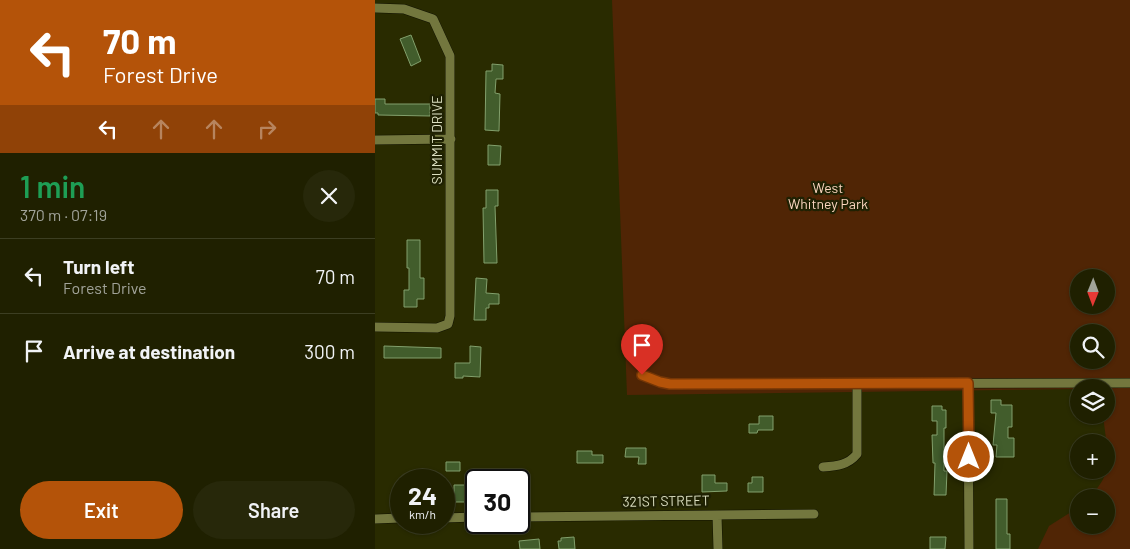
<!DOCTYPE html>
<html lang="en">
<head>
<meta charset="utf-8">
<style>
	:root { --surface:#1f2000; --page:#27280a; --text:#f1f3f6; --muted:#a1a399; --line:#3c3e22; --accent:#b45309 }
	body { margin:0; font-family:Barlow,sans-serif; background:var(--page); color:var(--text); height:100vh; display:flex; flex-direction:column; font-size:19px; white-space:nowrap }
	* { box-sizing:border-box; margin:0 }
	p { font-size:16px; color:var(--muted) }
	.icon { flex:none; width:28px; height:28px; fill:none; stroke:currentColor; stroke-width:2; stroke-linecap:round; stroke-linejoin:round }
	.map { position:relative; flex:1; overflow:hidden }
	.sheet { display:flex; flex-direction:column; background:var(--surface); width:375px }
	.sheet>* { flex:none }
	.banner { background:#b45309; color:#fff; overflow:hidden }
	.needle { width:32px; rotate:181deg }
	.fabs { position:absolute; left:695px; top:269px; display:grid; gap:10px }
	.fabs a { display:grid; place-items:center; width:45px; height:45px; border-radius:50%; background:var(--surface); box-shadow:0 1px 4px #0004,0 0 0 1px var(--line); font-size:25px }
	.speed { position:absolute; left:15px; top:469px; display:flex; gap:10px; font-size:25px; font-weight:700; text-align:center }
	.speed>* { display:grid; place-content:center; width:65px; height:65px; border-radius:50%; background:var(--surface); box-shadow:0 1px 4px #0004,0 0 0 1px var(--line); line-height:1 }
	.speed small { font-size:12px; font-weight:400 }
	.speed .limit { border:2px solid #111; border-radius:8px; background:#fff; color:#111 }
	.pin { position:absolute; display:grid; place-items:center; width:42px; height:42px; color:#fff; margin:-51px -21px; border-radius:50% 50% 50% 0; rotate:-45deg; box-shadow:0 0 5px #0007 }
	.pin .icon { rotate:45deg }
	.me { position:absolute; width:55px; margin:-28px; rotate:0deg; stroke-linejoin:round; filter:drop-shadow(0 0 4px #0008) }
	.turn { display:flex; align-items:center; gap:18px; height:105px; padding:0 20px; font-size:22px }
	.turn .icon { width:65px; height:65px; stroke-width:2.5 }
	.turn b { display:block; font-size:35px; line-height:42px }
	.lanes { display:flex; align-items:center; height:48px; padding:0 20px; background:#0003; justify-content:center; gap:25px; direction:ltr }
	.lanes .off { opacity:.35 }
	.round { display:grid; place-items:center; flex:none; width:52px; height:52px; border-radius:26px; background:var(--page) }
	.summary { display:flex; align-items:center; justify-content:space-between; height:85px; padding:0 20px }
	h1 { font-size:30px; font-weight:600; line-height:38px; color:#1e9e55 }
	.action { display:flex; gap:10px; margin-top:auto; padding:10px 20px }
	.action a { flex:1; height:58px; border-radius:30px; background:var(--accent); color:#fff; font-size:20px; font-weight:600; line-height:58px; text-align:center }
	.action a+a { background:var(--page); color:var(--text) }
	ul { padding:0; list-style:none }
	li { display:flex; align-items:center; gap:15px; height:75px; padding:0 20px; border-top:1px solid var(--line) }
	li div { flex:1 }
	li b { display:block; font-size:19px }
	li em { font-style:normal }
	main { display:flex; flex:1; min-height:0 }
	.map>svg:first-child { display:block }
	.green { fill:#502505; fill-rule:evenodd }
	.building { fill:#425d2c; stroke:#82a06c }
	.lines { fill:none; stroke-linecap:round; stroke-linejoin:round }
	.street-casing { stroke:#121300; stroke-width:10 }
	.street { stroke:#73773e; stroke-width:9 }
	.route-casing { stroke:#753606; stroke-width:12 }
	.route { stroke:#b45309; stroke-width:9 }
	.labels { text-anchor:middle; stroke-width:4.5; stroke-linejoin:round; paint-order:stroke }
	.street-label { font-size:14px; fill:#dbdec0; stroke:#1f2103 }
	.park-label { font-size:14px; fill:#fbd5bf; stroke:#1f2103 }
</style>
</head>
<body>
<main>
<section class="sheet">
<div class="banner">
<div class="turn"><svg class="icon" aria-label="left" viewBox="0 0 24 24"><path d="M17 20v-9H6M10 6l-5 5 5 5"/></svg><div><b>70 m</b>Forest Drive</div></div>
<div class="lanes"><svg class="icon" aria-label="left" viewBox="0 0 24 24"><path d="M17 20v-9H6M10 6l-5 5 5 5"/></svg><svg class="icon off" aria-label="ahead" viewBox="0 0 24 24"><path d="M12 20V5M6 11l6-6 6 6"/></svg><svg class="icon off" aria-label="ahead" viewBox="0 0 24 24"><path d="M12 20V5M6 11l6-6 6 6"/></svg><svg class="icon off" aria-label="right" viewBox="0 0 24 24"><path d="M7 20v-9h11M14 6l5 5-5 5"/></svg></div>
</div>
<div class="summary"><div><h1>1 min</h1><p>370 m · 07:19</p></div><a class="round"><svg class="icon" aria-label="close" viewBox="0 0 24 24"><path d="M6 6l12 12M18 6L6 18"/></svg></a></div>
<ul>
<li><svg class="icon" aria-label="left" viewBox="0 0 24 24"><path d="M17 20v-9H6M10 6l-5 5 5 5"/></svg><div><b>Turn left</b><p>Forest Drive</p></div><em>70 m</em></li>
<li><svg class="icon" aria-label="arrive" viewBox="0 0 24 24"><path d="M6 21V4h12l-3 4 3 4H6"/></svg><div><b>Arrive at destination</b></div><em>300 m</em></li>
</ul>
<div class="action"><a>Exit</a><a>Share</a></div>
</section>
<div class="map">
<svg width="755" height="549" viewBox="0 0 755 549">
	<rect width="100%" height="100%" fill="#292b00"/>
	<path class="green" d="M 237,0 L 755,0 L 755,549 L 663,549 L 674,526 L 704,507 L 704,525 L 731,525 L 731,498 L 715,497 C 720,491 728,482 730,474 C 735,456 730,434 728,415 L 731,415 L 731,388 L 704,388 L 704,389 L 252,395 ZM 704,278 L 731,278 L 731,305 L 704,305 ZM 704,332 L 731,332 L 731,360 L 704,360 Z"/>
	<path class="building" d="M 36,35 L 46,61 L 36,66 L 25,39 Z
		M 117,64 L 128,65 L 128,79 L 121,79 L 120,93 L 125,94 L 124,131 L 110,130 L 111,71 L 117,71 Z
		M 0,99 L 10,99 L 10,104 L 55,104 L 55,116 L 3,115 L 3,113 L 0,113 Z
		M 113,145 L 126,146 L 125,165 L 113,165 Z
		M 111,190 L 123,190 L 123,206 L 120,206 L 122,263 L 109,263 L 108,208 L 111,208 Z
		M 32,240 L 45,240 L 45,278 L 49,278 L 49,299 L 42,299 L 42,307 L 29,307 L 29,290 L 34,290 L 34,268 L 32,268 Z
		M 101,278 L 112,279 L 111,293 L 124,294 L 124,304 L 114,304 L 114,308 L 111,308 L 111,320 L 99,320 Z
		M 9,346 L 66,348 L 66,358 L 9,358 Z
		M 95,346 L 106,347 L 105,377 L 88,376 L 88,378 L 80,378 L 80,363 L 95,363 Z
		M 616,400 L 626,400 L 626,405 L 637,405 L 637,427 L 633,427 L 633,438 L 639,438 L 639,457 L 621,457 L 622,445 L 618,445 L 621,413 L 616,413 Z
		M 557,406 L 567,406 L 567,410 L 571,410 L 571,428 L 569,428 L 569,471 L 572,471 L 571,495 L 559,495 L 560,463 L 558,463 L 557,435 L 562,435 L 562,421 L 557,421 Z
		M 384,416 L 398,416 L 398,430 L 383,430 L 382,433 L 374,433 L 374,424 L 384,424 Z
		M 251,448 L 271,448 L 271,464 L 263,464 L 264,457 L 250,457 Z
		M 202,451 L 217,451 L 217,455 L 228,455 L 228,463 L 202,463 Z
		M 71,462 L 85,462 L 85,471 L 71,471 Z
		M 327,475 L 340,475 L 340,483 L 352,483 L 352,491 L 327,492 Z
		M 377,477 L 388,477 L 388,492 L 373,492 L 373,483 L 377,483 Z
		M 79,485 L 93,485 L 93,502 L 79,502 Z
		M 621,499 L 632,499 L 632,534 L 635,534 L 635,549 L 621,549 Z
		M 199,537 L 200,549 L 184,549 L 183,541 L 186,541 L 186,538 Z
		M 555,537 L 571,537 L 570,549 L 555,549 Z
		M 164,539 L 165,549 L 145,549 L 144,541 Z"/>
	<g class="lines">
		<g class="street-casing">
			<path id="street" d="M 0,8 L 29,9 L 58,19 L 75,56 L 75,316 L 73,324 L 62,328 L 0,327
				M 0,140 L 76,139
				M 267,375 L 285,382 L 295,384 L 755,383
				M 593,383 L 594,549
				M 448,467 C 462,466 473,465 482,454 L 482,383
				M 342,515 L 343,549
				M 144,517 L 439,514
				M 69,518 L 101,517
				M 0,519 L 26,518"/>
		</g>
		<use href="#street" class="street"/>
	</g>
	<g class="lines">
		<g class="route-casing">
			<path id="route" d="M 267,375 L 285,382 L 295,384 L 593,383 L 594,457"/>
		</g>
		<use href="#route" class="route"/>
	</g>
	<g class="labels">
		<g class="street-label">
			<text transform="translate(62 140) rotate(-90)" y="5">SUMMIT DRIVE</text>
			<text transform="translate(291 501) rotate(-1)" y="5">321ST STREET</text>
		</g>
		<g class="park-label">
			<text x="453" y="193">West<tspan x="453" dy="16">Whitney Park</tspan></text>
		</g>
	</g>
</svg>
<div class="fabs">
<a><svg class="needle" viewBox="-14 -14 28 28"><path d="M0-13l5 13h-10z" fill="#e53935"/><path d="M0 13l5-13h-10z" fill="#a1a399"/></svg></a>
<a><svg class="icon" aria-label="search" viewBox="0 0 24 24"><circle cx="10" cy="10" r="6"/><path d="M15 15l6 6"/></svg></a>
<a><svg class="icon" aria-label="layers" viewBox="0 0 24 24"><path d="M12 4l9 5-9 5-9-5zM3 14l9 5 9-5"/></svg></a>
<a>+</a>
<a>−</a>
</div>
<div class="speed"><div>24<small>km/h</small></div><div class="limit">30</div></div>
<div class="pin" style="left:267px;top:375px;background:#d93025"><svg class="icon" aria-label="arrive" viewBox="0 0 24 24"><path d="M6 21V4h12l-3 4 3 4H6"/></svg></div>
<svg class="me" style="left:594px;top:457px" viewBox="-20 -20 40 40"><circle r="17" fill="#b45309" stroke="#fff" stroke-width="3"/><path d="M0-11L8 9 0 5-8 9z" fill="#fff"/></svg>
</div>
</main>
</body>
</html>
